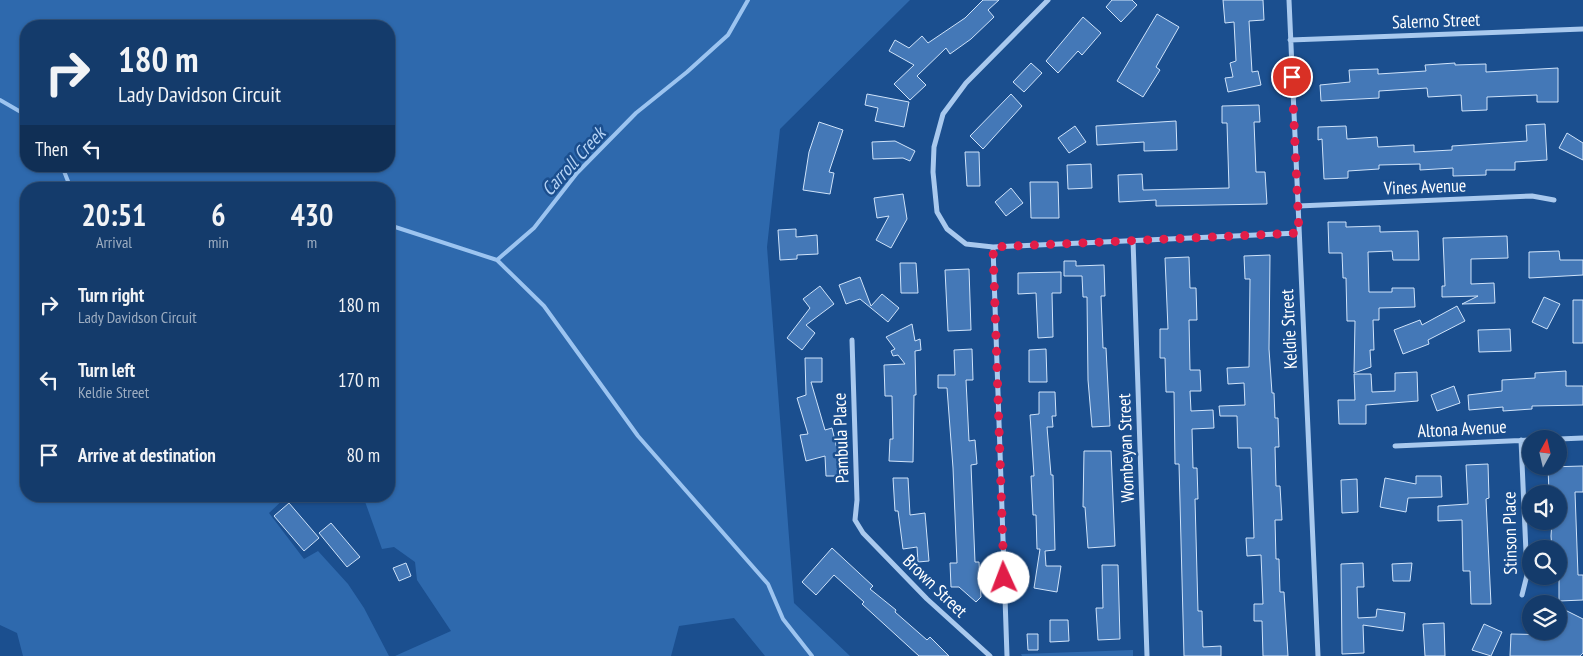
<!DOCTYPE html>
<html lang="en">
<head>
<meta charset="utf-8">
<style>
	:root { --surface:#143b6b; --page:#1d4271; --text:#f1f3f6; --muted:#9dadc1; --line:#33557e }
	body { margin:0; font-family:"PT Sans Narrow",sans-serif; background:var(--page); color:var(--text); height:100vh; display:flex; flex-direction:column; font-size:19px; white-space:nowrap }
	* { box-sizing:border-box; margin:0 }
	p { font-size:16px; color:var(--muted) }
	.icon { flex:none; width:28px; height:28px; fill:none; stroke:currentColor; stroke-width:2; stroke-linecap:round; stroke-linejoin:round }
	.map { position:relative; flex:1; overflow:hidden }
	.panel { position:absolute; left:20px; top:182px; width:375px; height:320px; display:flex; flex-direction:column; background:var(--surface); border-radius:20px; box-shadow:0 1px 4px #0004,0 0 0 1px var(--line) }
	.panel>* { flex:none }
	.banner { position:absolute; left:20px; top:20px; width:375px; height:152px; border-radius:20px; box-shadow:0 1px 4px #0004,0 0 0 1px var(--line); background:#143b6b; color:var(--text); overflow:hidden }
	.needle { width:32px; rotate:8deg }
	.buttons { position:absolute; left:1522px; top:430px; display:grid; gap:10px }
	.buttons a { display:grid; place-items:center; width:45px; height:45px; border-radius:50%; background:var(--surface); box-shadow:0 1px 4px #0004,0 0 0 1px var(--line); font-size:25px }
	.pin { position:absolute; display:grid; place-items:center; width:42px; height:42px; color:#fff; margin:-21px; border:2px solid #fff; border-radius:50%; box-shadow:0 1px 5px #0007 }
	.me { position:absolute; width:55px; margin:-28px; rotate:358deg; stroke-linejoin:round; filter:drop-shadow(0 0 4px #0008) }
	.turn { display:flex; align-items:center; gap:18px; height:105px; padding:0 15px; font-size:22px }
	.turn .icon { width:65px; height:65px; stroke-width:2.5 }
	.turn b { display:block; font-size:35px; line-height:42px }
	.then { display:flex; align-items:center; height:48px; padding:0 15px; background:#0003; gap:10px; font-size:19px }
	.eta { display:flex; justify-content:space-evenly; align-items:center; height:85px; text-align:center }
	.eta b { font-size:30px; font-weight:700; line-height:35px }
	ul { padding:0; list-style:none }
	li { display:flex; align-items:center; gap:15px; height:75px; padding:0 15px }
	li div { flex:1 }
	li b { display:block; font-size:19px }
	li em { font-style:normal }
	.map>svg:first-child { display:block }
	.green { fill:#2e69ad; fill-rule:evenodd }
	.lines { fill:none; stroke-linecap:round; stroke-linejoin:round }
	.stream { stroke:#9cc4f0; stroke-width:4 }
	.building { fill:#4478b7; stroke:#cfe3fa }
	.minor { stroke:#a9c9ee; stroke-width:5 }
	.route { stroke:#e11d48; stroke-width:9; stroke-dasharray:0 16.2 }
	.labels { text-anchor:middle; stroke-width:5; stroke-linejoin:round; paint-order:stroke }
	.street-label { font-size:18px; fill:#fff; stroke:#1b4f8f }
	.water-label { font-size:19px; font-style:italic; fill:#b5d3f5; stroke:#1b4f8f }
</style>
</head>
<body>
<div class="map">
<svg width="1583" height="656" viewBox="0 0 1583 656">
	<rect width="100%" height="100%" fill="#1b4f8f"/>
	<path class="green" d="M 0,0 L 910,0 L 780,129 L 767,247 L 794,603 L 850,656 L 765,656 L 734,618 L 679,626 L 671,656 L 395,656 L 451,631 L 417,580 L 415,562 L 394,547 L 382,549 L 363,496 L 389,496 L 389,189 L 26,189 L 26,496 L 287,496 L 269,513 L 304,559 L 318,551 L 348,584 L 364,608 L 389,656 L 23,656 L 17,633 L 0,625 ZM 26,26 L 389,26 L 389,166 L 26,166 Z
		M 1133,650 L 1133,656 L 1022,656 L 1021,654 Z"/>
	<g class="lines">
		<path class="stream" d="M 0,100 L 26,115
			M 62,166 L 71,189
			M 389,225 L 497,260 L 534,228 L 577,173 L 636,113 L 687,72 L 728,35 L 748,0
			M 497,260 L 544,306 L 638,436 L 768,584 L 783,619 L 812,656"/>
	</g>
	<path class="building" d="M 983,0 L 999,0 L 988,10 L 994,17 L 971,39 L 950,54 L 946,48 L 917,76 L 926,85 L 910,100 L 894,84 L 914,65 L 889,51 L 895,40 L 909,48 L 922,36 L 928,43 L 965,18 Z
		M 1112,0 L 1132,0 L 1137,5 L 1121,22 L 1106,7 Z
		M 1223,0 L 1263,0 L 1264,20 L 1249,21 L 1252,72 L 1258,71 L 1261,85 L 1228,92 L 1225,78 L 1233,77 L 1230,63 L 1236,61 L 1234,22 L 1225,23 Z
		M 1157,14 L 1179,27 L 1156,67 L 1160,70 L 1143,97 L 1117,81 Z
		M 1083,17 L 1101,33 L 1082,55 L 1078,51 L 1058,73 L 1046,61 Z
		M 1031,63 L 1042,73 L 1024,92 L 1013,82 Z
		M 1455,63 L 1455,65 L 1486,64 L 1486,72 L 1558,68 L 1558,102 L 1537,102 L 1537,95 L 1487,97 L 1487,110 L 1462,111 L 1461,95 L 1428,97 L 1427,88 L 1379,91 L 1379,98 L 1321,101 L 1320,85 L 1350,82 L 1349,70 L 1378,69 L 1378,74 L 1426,71 L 1425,65 Z
		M 867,94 L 909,102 L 904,127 L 875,121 L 878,108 L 865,105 Z
		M 1011,94 L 1022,106 L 983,149 L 970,136 Z
		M 1259,105 L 1260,122 L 1254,122 L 1256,172 L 1265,172 L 1267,204 L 1156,206 L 1156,200 L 1119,202 L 1118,175 L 1142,174 L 1143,190 L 1229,188 L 1227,123 L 1222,123 L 1222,106 Z
		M 1176,121 L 1177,150 L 1144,151 L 1144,142 L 1097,145 L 1096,126 Z
		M 819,122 L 843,130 L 829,172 L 834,173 L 830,194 L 803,190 L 809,152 Z
		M 1545,124 L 1547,160 L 1515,162 L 1515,170 L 1486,170 L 1486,175 L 1453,176 L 1453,168 L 1420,170 L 1420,164 L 1379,165 L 1379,169 L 1348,171 L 1348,178 L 1324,179 L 1322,139 L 1318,140 L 1318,127 L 1346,126 L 1347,139 L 1377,137 L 1378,147 L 1414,145 L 1414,152 L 1452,150 L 1452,146 L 1527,141 L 1526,125 Z
		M 1075,126 L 1086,142 L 1069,153 L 1058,138 Z
		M 1567,133 L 1583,143 L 1583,160 L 1559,148 Z
		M 895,141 L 915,151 L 910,161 L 903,158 L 873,159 L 872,142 Z
		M 965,152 L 979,152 L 980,186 L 967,186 Z
		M 1091,164 L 1092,188 L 1068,189 L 1067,165 Z
		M 1030,182 L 1058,182 L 1059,218 L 1031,218 Z
		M 1011,188 L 1023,203 L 1006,216 L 995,202 Z
		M 903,194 L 907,219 L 891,248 L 876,240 L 889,216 L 877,218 L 874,198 Z
		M 1328,222 L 1346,222 L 1346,227 L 1380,226 L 1380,232 L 1418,231 L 1419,260 L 1393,260 L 1392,251 L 1368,252 L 1369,292 L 1392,292 L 1392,288 L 1414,288 L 1415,307 L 1379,308 L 1379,320 L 1373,320 L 1374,350 L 1370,350 L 1371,367 L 1354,373 L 1355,321 L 1347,321 L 1346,278 L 1343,278 L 1342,253 L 1329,253 Z
		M 796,229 L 796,237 L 817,235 L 818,254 L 797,255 L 797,259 L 780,260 L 778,230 Z
		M 1507,236 L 1508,258 L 1471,259 L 1471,284 L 1494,283 L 1495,303 L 1462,304 L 1478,296 L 1442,297 L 1442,286 L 1445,286 L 1443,238 Z
		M 1559,251 L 1560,260 L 1583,260 L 1583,275 L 1529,278 L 1529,252 Z
		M 1270,255 L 1269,349 L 1272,393 L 1274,393 L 1275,418 L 1278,418 L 1279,447 L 1275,447 L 1276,486 L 1280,486 L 1282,520 L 1275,520 L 1276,559 L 1279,559 L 1280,592 L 1284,592 L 1288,656 L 1263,656 L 1262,621 L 1254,621 L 1254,604 L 1263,604 L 1261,555 L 1247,556 L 1246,538 L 1254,538 L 1251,448 L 1238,448 L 1237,416 L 1220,416 L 1219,406 L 1245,405 L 1244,383 L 1228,384 L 1227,368 L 1249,367 L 1250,279 L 1245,279 L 1244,256 Z
		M 1189,257 L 1190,288 L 1196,288 L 1197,320 L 1189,320 L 1190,370 L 1200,370 L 1201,391 L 1190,391 L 1191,411 L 1213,410 L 1214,428 L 1192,429 L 1193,468 L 1197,468 L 1198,499 L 1195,499 L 1198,611 L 1202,611 L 1203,647 L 1221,646 L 1221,656 L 1184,656 L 1179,464 L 1175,464 L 1174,392 L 1166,392 L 1165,358 L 1160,358 L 1160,329 L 1168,329 L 1165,258 Z
		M 1064,261 L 1076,261 L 1076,266 L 1104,265 L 1105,296 L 1101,296 L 1103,348 L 1106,348 L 1110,426 L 1092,427 L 1088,380 L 1087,297 L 1083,297 L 1082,276 L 1064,276 Z
		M 900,263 L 916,263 L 918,293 L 901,293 Z
		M 969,269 L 971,330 L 948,331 L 945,270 Z
		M 1061,272 L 1061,293 L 1052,293 L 1053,337 L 1038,338 L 1036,293 L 1018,294 L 1018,273 Z
		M 860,277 L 871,306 L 882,294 L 899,308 L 888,322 L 860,299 L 846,304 L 839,285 Z
		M 820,286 L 834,304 L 806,325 L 815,333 L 802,350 L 787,338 L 810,308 L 803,299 Z
		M 1544,297 L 1560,304 L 1547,329 L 1532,322 Z
		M 1573,300 L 1583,300 L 1583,343 L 1573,343 Z
		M 1457,306 L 1465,321 L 1428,340 L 1429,344 L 1403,354 L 1394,330 L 1420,320 L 1422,325 Z
		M 912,324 L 915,341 L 920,339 L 921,350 L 915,351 L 916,395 L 914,395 L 913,462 L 889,461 L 890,439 L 893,439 L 892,396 L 885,396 L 884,365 L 905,364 L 898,355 L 893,356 L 891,351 L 895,349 L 886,337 Z
		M 1510,329 L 1511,351 L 1479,352 L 1478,330 Z
		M 972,349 L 973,380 L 966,380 L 969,441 L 975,440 L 977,464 L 971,465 L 975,562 L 979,562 L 981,597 L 976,602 L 959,587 L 951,587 L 950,563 L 957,563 L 953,468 L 947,388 L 938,388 L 938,375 L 955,375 L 954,350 Z
		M 1046,349 L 1047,382 L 1029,382 L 1029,350 Z
		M 805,358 L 822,358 L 822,382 L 811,382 L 825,430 L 832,428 L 838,453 L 838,476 L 826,476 L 825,456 L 806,461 L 800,435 L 808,434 L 797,398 L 806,395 Z
		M 1566,371 L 1566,386 L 1583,386 L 1583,405 L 1532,406 L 1532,409 L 1503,411 L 1503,407 L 1469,410 L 1468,395 L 1502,391 L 1502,380 L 1535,378 L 1535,373 Z
		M 1417,372 L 1418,401 L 1366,405 L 1366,424 L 1339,424 L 1338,400 L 1355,400 L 1354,374 L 1371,374 L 1372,392 L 1395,391 L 1395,373 Z
		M 1454,386 L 1460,403 L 1437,411 L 1431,395 Z
		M 1039,392 L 1055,392 L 1056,416 L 1052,416 L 1053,427 L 1047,427 L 1051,475 L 1053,475 L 1055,550 L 1045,551 L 1046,566 L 1061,566 L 1057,592 L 1034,588 L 1040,549 L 1037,549 L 1036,515 L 1033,515 L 1031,476 L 1034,476 L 1030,415 L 1039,414 Z
		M 1084,451 L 1111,451 L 1115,546 L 1088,548 L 1085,507 L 1083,507 Z
		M 1488,464 L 1489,498 L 1486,499 L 1491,604 L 1471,604 L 1470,571 L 1463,571 L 1462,520 L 1438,521 L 1438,506 L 1468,504 L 1466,465 Z
		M 1583,466 L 1583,492 L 1575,492 L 1578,575 L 1583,575 L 1583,600 L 1559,601 L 1559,549 L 1552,549 L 1551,536 L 1552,521 L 1559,521 L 1559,492 L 1549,493 L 1548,467 Z
		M 1416,476 L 1441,476 L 1442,497 L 1408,498 L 1406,512 L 1380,507 L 1385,478 L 1416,484 Z
		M 893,478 L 908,478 L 910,515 L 925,513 L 929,561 L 918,562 L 917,547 L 903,549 L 898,511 L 895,511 Z
		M 1357,479 L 1358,512 L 1342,513 L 1341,480 Z
		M 289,503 L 319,538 L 304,551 L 274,516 Z
		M 331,523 L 360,557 L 347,567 L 319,533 Z
		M 832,548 L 873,586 L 870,589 L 896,610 L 895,612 L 927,640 L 930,637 L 949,656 L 919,656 L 862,604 L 864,602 L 834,575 L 816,595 L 802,582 Z
		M 406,563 L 411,576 L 399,581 L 393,568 Z
		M 1363,563 L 1364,587 L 1357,587 L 1358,618 L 1376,617 L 1377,609 L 1405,613 L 1403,631 L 1363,625 L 1364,653 L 1342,654 L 1341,564 Z
		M 1412,563 L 1410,581 L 1393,581 L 1392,564 Z
		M 1102,565 L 1118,565 L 1120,639 L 1098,640 L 1096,608 L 1103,608 Z
		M 1559,607 L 1583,619 L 1583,653 L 1580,656 L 1510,656 L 1511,634 L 1559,635 Z
		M 1050,620 L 1068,620 L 1069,641 L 1050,642 Z
		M 1444,623 L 1445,656 L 1425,656 L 1423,624 Z
		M 1484,624 L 1502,632 L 1491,656 L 1472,650 Z
		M 1027,634 L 1038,634 L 1038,650 L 1028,650 Z"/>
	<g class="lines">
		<path class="minor" d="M 1048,0 L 966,83 L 943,114 L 934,147 L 933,172 L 937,212 L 947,229 L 966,244 L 993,247 L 1299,233
			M 1289,0 L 1318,656
			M 1290,40 L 1583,29
			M 1298,206 L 1532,196 L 1554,200
			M 1133,240 L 1147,656
			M 993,247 L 1007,656
			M 852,340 L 857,500 L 855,520 L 863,533 L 927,599 L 990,656
			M 1559,439 L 1583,438
			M 1521,440 L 1527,575 L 1522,595
			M 1395,446 L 1531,440"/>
	</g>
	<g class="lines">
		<path class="route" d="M 1004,578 L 993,247 L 1299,233 L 1292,77"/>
	</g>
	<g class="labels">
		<g class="street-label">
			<text transform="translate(1436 21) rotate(-2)" y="6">Salerno Street</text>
			<text transform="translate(1425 187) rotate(-2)" y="6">Vines Avenue</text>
			<text transform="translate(1289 329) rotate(-93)" y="6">Keldie Street</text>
			<text transform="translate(1462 429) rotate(-3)" y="6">Altona Avenue</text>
			<text transform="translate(841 438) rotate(-92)" y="6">Pambula Place</text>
			<text transform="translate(1126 448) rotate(-92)" y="6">Wombeyan Street</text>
			<text transform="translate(1510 533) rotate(-91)" y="6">Stinson Place</text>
			<text transform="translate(935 586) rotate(44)" y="6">Brown Street</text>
		</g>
		<g class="water-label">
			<text transform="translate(573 161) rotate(-48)" y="7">Carroll Creek</text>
		</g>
	</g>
</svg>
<div class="buttons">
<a><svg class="needle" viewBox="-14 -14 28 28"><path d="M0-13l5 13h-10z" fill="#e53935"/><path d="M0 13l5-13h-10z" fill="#9dadc1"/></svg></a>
<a><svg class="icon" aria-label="sound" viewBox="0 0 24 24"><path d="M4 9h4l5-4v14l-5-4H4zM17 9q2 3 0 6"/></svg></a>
<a><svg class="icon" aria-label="search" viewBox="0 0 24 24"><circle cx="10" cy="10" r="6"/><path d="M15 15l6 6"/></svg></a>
<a><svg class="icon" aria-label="layers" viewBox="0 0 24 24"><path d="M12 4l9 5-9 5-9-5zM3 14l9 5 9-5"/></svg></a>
</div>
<div class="pin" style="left:1292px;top:77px;background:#d93025"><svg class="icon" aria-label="arrive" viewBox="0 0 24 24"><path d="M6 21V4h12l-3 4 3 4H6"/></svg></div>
<svg class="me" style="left:1004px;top:578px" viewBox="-20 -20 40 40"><circle r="19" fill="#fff"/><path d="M0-13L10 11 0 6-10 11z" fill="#e11d48"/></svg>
<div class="banner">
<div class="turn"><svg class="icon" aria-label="right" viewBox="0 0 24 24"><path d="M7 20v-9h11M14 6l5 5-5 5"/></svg><div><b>180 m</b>Lady Davidson Circuit</div></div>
<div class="then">Then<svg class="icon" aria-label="left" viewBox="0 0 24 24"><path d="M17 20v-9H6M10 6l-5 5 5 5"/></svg></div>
</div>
<section class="panel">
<div class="eta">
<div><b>20:51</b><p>Arrival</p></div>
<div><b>6</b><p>min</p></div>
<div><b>430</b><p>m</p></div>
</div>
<ul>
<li><svg class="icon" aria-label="right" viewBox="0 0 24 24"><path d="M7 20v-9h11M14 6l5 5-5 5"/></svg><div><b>Turn right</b><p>Lady Davidson Circuit</p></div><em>180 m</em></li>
<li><svg class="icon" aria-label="left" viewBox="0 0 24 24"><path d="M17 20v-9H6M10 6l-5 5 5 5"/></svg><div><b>Turn left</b><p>Keldie Street</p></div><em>170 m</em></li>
<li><svg class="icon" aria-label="arrive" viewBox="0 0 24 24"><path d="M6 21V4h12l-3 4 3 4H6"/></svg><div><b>Arrive at destination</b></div><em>80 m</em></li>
</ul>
</section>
</div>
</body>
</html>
